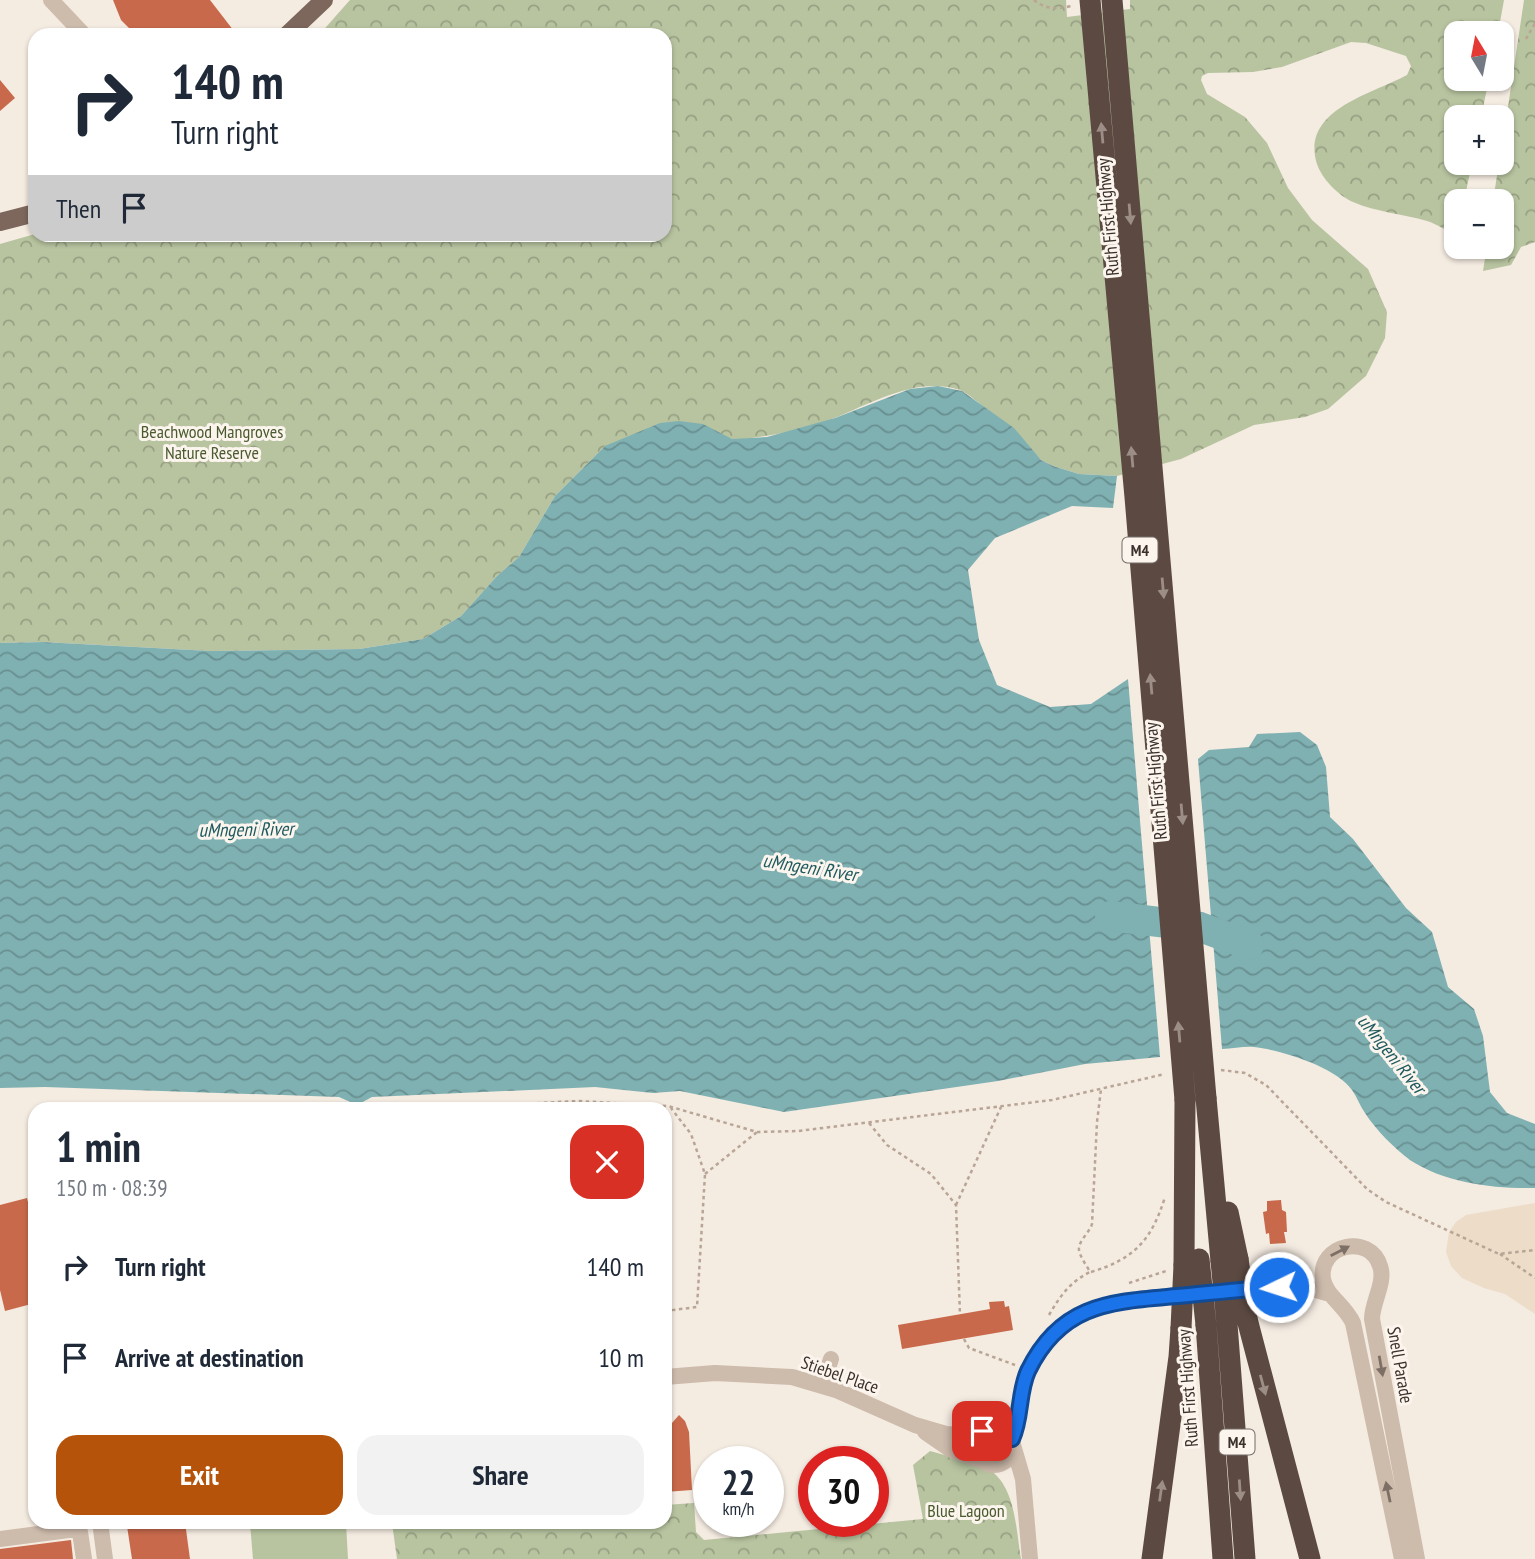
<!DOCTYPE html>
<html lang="en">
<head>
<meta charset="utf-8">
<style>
	:root { --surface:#fff; --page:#f2f2f3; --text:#1f2937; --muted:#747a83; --accent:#b45309 }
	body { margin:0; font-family:"PT Sans Narrow",sans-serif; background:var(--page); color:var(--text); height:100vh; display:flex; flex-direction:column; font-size:26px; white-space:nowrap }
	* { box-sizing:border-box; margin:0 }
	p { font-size:23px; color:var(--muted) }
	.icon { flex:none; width:38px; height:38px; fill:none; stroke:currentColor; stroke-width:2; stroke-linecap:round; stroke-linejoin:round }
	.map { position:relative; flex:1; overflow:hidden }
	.side { position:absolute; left:28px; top:1102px; width:644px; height:427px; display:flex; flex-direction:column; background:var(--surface); border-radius:21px; box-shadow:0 2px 5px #0004 }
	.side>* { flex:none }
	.hud { position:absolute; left:28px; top:28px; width:644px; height:214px; border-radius:21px; box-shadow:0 2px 5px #0004; background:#fff; color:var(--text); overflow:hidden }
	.needle { width:46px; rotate:350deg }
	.buttons { position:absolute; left:1444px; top:21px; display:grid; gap:14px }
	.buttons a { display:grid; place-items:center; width:70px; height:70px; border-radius:14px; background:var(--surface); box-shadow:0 2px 5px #0004; font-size:35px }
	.speed { position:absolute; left:693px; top:1446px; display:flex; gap:14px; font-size:35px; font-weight:700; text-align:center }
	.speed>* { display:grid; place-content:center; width:91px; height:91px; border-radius:50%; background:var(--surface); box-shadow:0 2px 5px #0004; line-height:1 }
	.speed small { font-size:18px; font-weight:400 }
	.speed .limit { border:10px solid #d22; background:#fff; color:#111 }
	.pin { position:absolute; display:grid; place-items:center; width:60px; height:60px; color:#fff; margin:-30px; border-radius:14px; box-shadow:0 4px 10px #0006 }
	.me { position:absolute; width:77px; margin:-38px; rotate:266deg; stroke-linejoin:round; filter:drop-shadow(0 0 5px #0008) }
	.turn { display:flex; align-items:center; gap:24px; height:147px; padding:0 28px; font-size:32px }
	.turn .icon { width:91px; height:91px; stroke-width:2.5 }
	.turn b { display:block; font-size:49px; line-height:60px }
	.then { display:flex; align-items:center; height:66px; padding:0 28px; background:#0003; gap:14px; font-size:26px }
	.round { display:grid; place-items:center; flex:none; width:74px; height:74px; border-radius:21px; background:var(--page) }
	.headline { display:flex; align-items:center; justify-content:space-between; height:119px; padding:0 28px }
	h1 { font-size:42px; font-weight:700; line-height:52px }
	.cta { display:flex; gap:14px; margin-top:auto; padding:14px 28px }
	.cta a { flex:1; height:80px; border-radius:21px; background:var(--accent); color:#fff; font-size:28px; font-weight:700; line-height:80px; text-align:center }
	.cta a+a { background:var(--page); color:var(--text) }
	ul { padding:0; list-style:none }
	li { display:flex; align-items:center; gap:21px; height:91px; padding:0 28px }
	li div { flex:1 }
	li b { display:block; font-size:26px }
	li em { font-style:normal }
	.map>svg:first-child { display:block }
	.park { fill:url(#park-crowns) }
	.pitch { fill:#b8c4a0 }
	.plaza { fill:#ecdcc8 }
	.water { fill:url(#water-waves) }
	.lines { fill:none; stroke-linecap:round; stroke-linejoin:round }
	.river { stroke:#7fb0b2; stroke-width:30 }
	.building { fill:#c8694b }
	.path { stroke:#b9a596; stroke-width:2.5; stroke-dasharray:3.5 3.5; stroke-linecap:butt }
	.minor { stroke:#cdbbac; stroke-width:16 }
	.major { stroke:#7d675c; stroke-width:18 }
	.highway { stroke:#5c4a42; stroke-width:21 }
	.highway-bridge { stroke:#5c4a42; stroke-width:21 }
	.oneway { fill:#9c8e87 }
	.oneway2 { fill:#7d6f65 }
	.route-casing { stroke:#114b97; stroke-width:18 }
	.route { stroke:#1a73e8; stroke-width:12 }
	.labels { text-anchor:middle; stroke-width:6; stroke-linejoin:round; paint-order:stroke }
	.shield { fill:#fbf5ee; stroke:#756b66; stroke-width:2 }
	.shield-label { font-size:16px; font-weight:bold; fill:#3b302b }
	.street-label { font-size:18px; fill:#3b302b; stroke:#fbf5ee }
	.park-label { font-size:18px; fill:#4a5a2e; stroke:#fbf5ee }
	.water-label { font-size:19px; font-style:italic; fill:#1f5a5e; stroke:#fbf5ee }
</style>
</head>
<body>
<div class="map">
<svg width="1535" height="1559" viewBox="0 0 1535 1559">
	<defs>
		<pattern id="park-crowns" width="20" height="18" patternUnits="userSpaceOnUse" patternTransform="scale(1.75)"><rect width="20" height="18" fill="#b8c4a0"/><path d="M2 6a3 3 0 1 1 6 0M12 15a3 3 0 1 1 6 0" fill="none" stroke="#97a083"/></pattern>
		<pattern id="water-waves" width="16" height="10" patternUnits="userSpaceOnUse" patternTransform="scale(1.75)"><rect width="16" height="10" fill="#7fb0b2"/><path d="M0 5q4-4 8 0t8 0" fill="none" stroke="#699091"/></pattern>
	</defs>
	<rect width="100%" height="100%" fill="#f4ebe1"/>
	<path class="park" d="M 350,0 L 1066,0 L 1067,17 L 1130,9 L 1130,0 L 1504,0 L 1498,33 L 1456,33 L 1456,79 L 1489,79 L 1481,117 L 1456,117 L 1456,163 L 1472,163 L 1464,201 L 1456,201 L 1456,236 C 1447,231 1437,224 1427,221 C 1403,214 1376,212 1353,202 C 1339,196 1322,179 1317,164 C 1300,110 1372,94 1407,75 L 1411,66 L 1406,56 L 1366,43 L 1351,42 L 1282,67 L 1253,72 L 1208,73 L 1202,76 L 1201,80 L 1207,94 L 1245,117 L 1267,143 L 1288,188 L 1312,220 L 1368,269 L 1387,312 L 1385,338 L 1366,376 L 1328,409 L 1305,417 L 1254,425 L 1181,459 L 1117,476 L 1079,474 L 1053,466 L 1041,460 C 1028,446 975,396 960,390 C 918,376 874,402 837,417 C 764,446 682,442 605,446 L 555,496 L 519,557 L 497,576 L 461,616 L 423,639 L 359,649 L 210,651 L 43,642 L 0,643 L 0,244 L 35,234 L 665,234 L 665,35 L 319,35 Z
		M 1524,0 L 1535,0 L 1535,242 L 1521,247 L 1511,265 L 1483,271 L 1487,247 L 1502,247 L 1502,201 L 1493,201 L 1499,163 L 1502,163 L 1502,147 Z
		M 930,1451 C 946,1456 973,1460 988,1469 C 1016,1485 1016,1531 1021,1559 L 397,1559 L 392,1523 L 665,1522 L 665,1505 L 694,1503 L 696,1532 L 704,1540 L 923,1519 L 913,1465 Z"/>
	<path class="pitch" d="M 250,1523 L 346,1523 L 348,1559 L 253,1559 Z"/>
	<path class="plaza" d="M 1535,1203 L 1535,1314 L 1505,1294 L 1484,1288 L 1462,1278 L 1451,1266 L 1446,1252 L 1449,1232 L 1456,1222 L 1466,1215 Z"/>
	<path class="water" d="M 938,386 L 962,391 L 1014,428 L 1041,460 L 1053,466 L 1079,474 L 1117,476 L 1113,508 L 1072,506 L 995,538 L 968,570 L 979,640 L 997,685 L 1050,707 L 1091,704 L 1128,679 L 1160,1057 L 1085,1064 L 998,1081 L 784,1112 L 680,1091 L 653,1093 L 595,1087 L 372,1097 L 357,1105 L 339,1097 L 45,1087 L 0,1088 L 0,643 L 43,642 L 210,651 L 359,649 L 423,639 L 461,616 L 497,576 L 519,557 L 555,496 L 605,446 L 660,423 L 679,421 L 703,424 L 732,439 L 767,437 L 835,418 L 910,389 Z
		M 1300,732 L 1317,745 L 1326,767 L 1330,817 L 1353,839 L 1406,908 L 1432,932 L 1448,987 L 1474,1009 L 1483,1036 L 1490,1092 L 1507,1113 L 1535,1124 L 1535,1188 C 1494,1189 1445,1183 1410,1160 C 1394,1148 1376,1130 1365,1113 C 1360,1106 1357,1097 1352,1090 C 1336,1067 1281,1050 1254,1047 C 1244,1046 1233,1049 1222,1049 L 1198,759 L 1209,750 L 1249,747 L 1257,734 Z"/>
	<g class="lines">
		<path class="river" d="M 1110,916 L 1200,927 L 1249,945"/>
	</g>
	<path class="building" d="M 113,0 L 210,0 L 237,35 L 136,35 L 121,20 Z
		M 0,80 L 15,98 L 0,111 Z
		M 27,1198 L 35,1231 L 35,1303 L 5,1311 L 0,1290 L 0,1205 Z
		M 1281,1200 L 1282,1210 L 1286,1212 L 1287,1232 L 1284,1232 L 1286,1243 L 1270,1244 L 1269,1233 L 1266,1234 L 1263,1212 L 1267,1211 L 1267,1201 Z
		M 1004,1301 L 1005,1307 L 1009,1306 L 1013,1330 L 902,1349 L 898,1325 L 990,1309 L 989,1302 Z
		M 679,1415 L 685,1421 L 689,1432 L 692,1490 L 665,1492 L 665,1417 L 672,1423 Z
		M 151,1522 L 185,1522 L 190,1559 L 132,1559 L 127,1526 Z
		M 71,1540 L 73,1559 L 0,1559 L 0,1549 Z"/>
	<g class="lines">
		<path class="path" d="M 1034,0 C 1046,10 1058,9 1072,6
			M 1526,39 L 1535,23
			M 1221,1070 L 1245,1073 L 1266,1085 L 1367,1189 L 1386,1202 L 1499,1254 L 1535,1250
			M 404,1110 L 578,1101 L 668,1106 L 757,1132 L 798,1131 L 1052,1100 L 1165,1074
			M 869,1123 L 887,1145 L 931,1174 L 956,1205 L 960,1315
			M 705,1174 L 757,1132
			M 956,1205 L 1001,1107
			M 1500,1254 L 1535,1278
			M 1091,1272 C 1135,1259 1152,1239 1165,1197
			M 1129,1283 L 1166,1271
			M 665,1311 L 697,1307 L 705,1174 L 691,1134 L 671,1108
			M 1049,1315 C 1060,1296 1070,1282 1090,1272 C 1087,1266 1080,1257 1079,1250 C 1078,1241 1090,1232 1092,1224 L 1097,1122 L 1101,1089
			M 964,1339 L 969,1348 L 1015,1365"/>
		<path class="minor" d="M 51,0 L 84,35
			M 1233,1291 L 1302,1286 L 1330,1294
			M 665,1377 L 715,1373 L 792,1377 L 836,1390 L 915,1425 L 946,1434 L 963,1435 L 982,1431
			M 822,1386 L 831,1359
			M975 1446a19 19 0 1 1 38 0a19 19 0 1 1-38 0Z
			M 925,1432 L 951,1450 L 983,1461
			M 1012,1439 C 1022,1418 1018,1393 1028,1371 C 1063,1297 1123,1301 1193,1294
			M 1013,1445 L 1023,1479 L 1030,1559
			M 100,1522 L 105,1559
			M 0,1539 L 76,1529 L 80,1532 L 84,1559
			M 1402,1559 L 1353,1323 C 1345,1305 1326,1296 1323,1279 C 1318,1244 1370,1233 1380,1266 C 1386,1282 1372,1302 1372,1319 L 1417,1559"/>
		<path class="major" d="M 287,35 L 324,0
			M 0,222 L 35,213"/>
		<path class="highway" d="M 1206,1098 L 1221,1261
			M 1228,1212 L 1238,1259
			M 1184,1265 L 1185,1100
			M 1247,1319 L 1310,1559
			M 1227,1324 L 1245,1559
			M 1206,1325 L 1223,1559
			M 1152,1559 L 1179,1357 L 1181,1328"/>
		<path class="highway-bridge" d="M 1090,0 L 1135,497 L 1185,1100
			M 1112,0 L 1206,1098
			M 1199,1259 L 1206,1325
			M 1238,1259 L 1247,1319
			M 1221,1261 L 1227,1324
			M 1181,1328 L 1184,1265"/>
	</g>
	<defs><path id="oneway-solid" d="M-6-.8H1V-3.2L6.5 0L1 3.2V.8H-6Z" transform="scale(1.75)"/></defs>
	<g class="oneway">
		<use href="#oneway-solid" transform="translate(1102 133) rotate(-95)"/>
		<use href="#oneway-solid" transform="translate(1130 214) rotate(85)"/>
		<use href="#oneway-solid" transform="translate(1132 457) rotate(-95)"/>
		<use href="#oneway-solid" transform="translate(1163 588) rotate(85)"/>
		<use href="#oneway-solid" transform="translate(1151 684) rotate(-95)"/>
		<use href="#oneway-solid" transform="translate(1182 814) rotate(85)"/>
		<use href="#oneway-solid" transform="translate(1179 1032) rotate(-95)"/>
		<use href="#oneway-solid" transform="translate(1263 1385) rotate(75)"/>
		<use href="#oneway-solid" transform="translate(1240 1490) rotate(86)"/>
		<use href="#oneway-solid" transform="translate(1161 1491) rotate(-82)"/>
	</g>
	<g class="oneway2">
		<use href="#oneway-solid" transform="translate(1340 1251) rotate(-27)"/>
		<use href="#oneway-solid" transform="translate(1381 1366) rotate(80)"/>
		<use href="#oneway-solid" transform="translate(1388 1492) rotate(-102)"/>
	</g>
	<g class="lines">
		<g class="route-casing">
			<path id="route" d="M 982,1431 C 994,1425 1005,1427 1012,1439 C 1022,1417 1018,1393 1028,1371 C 1061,1303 1111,1302 1177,1296 C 1211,1293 1245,1289 1279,1287"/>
		</g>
		<use href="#route" class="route"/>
	</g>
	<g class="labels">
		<g class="shield">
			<rect x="1122.5" y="537.5" width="35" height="25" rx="5"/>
			<rect x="1219.5" y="1429.5" width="35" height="25" rx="5"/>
		</g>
		<g class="shield-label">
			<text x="1140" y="556">M4</text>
			<text x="1237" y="1448">M4</text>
		</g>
		<g class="street-label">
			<text transform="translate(1108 217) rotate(-95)" y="6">Ruth First Highway</text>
			<text transform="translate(1156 781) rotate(-95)" y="6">Ruth First Highway</text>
			<text transform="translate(1400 1365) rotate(80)" y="6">Snell Parade</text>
			<text transform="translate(840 1375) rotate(19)" y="6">Stiebel Place</text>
			<text transform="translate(1188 1388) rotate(-94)" y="6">Ruth First Highway</text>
		</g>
		<g class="park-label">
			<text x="212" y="438">Beachwood Mangroves<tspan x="212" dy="21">Nature Reserve</tspan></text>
			<text x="966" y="1517">Blue Lagoon</text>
		</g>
		<g class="water-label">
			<text transform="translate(246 829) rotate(-1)" y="7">uMngeni River</text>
			<text transform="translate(810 867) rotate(9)" y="7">uMngeni River</text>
			<text transform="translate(1392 1054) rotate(51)" y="7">uMngeni River</text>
		</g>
	</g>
</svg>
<div class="buttons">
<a><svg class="needle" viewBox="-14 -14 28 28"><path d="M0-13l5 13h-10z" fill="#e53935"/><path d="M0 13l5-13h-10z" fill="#747a83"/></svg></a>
<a>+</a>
<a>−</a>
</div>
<div class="speed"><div>22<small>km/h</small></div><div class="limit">30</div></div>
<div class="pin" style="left:982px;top:1431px;background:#d93025"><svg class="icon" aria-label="arrive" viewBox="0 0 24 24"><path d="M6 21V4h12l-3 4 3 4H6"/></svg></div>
<svg class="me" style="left:1279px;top:1287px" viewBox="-20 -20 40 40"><circle r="17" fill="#1a73e8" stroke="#fff" stroke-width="3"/><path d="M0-11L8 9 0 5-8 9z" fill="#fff"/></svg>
<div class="hud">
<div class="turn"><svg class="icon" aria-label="right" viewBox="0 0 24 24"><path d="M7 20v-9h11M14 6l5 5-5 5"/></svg><div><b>140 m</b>Turn right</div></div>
<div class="then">Then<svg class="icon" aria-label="arrive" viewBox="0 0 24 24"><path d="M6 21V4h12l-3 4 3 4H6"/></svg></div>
</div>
<section class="side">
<div class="headline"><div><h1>1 min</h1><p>150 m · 08:39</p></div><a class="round" style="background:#d93025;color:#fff"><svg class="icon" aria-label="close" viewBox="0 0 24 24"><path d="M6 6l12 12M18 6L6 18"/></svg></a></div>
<ul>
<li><svg class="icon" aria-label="right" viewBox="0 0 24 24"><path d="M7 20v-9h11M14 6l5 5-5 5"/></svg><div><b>Turn right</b></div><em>140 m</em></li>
<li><svg class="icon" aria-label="arrive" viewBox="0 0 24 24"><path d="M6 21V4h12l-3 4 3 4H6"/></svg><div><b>Arrive at destination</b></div><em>10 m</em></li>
</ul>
<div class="cta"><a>Exit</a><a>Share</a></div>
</section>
</div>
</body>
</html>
